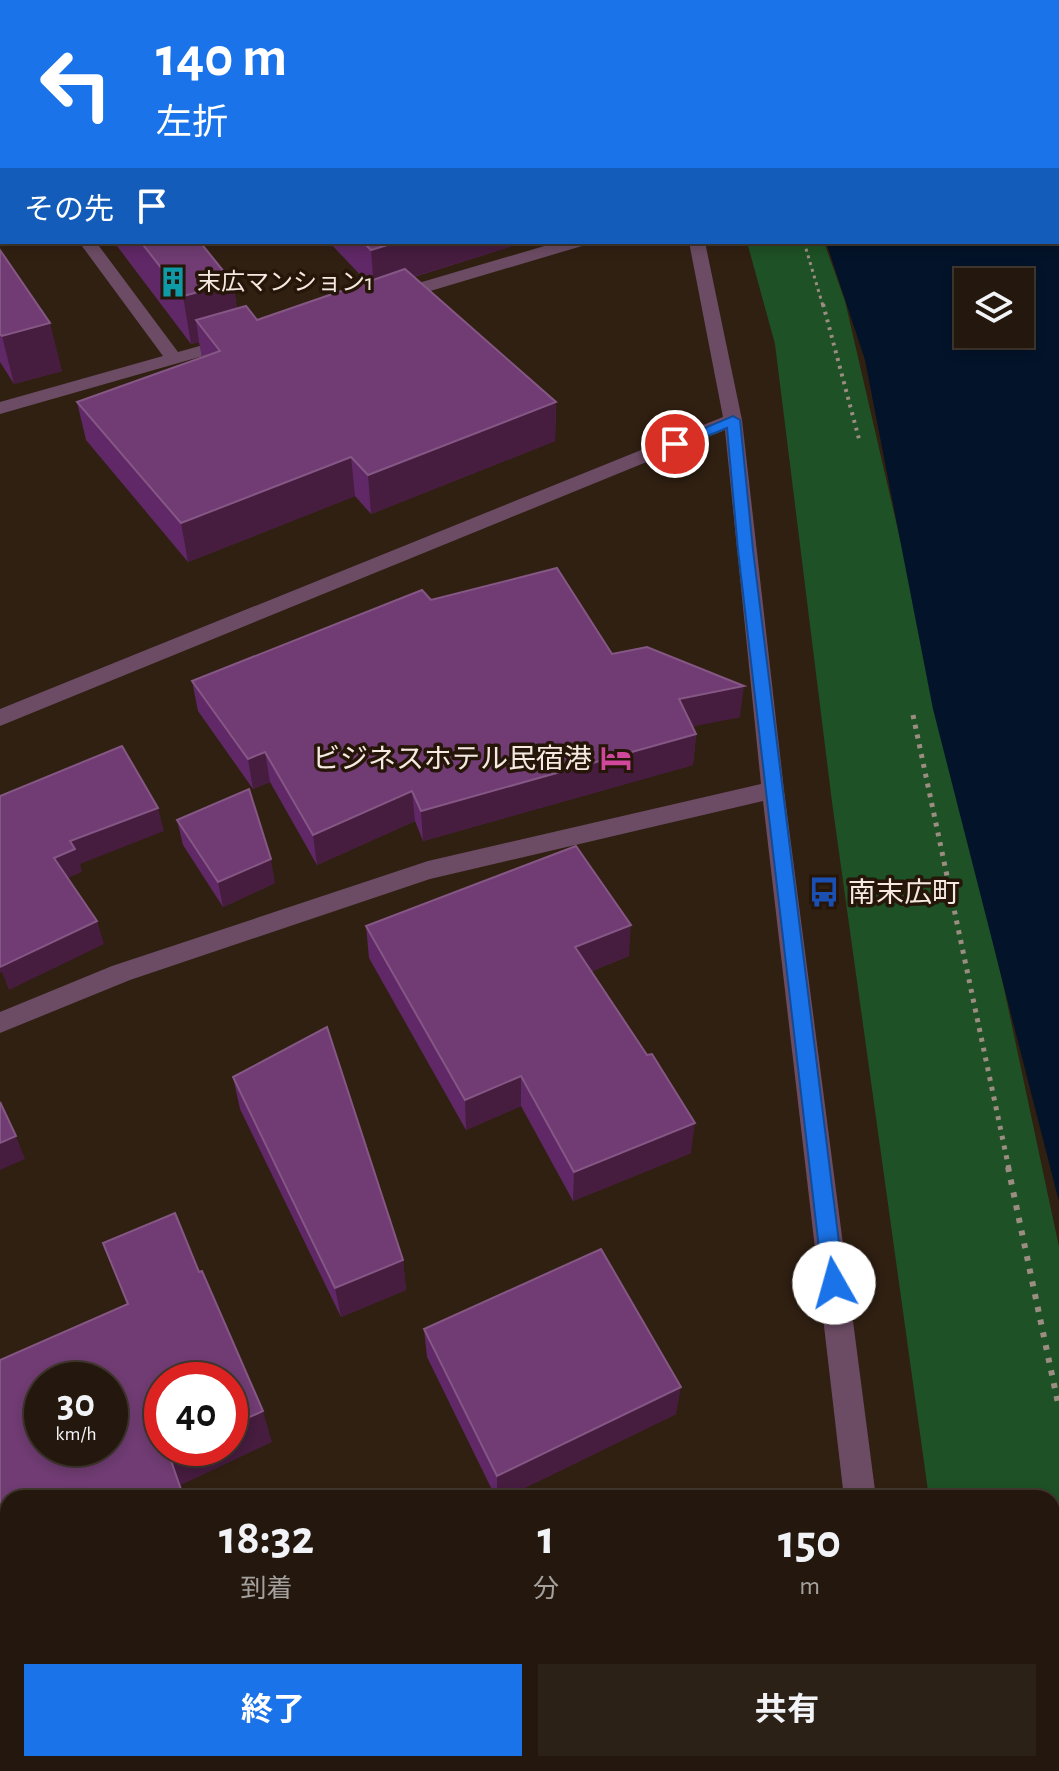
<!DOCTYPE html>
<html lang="ja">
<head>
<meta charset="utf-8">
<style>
	:root { --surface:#24180e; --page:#2c2117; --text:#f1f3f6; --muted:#a3a09e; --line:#41372e; --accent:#1a73e8 }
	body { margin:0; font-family:"Alegreya Sans","Noto Sans JP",sans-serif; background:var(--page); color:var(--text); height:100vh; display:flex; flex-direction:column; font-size:30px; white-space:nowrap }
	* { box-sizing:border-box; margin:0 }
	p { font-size:26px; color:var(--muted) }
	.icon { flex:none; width:44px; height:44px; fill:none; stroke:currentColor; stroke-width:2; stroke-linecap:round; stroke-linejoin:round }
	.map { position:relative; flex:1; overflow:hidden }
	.panel { position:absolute; left:0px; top:1490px; width:1060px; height:282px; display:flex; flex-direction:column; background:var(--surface); border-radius:24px 24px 0 0; box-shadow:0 4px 12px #0003,0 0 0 2px var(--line) }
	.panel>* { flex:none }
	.guide { position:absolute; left:0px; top:0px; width:1060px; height:244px; box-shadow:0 4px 12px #0003,0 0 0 2px var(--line); background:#1a73e8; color:#fff; overflow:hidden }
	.fabs { position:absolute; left:954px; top:268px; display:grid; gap:16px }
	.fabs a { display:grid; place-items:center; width:80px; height:80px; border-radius:0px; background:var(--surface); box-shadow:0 4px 12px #0003,0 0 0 2px var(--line); font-size:40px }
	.speed { position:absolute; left:24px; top:1362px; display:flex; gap:16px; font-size:40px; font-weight:700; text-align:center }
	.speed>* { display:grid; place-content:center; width:104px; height:104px; border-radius:50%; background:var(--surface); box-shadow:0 4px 12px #0003,0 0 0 2px var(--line); line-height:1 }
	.speed small { font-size:20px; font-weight:400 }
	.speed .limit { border:12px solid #d22; background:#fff; color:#111 }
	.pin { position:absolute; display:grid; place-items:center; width:68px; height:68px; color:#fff; margin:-34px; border:4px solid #fff; border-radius:50%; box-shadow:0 2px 8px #0007 }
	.me { position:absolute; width:88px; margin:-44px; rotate:353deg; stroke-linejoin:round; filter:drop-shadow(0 0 6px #0008) }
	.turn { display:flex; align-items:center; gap:28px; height:168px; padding:0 24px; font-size:36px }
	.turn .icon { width:104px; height:104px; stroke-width:2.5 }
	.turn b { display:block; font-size:56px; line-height:68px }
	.then { display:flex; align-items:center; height:76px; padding:0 24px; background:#0003; gap:16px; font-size:30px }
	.eta { display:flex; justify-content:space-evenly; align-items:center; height:136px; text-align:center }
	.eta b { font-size:48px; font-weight:700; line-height:56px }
	.cta { display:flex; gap:16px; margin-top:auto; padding:16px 24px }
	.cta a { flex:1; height:92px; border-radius:0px; background:var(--accent); color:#fff; font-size:32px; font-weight:700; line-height:92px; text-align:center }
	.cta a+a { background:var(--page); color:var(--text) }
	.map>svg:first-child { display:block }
	.green { fill:#1e5125 }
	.water { fill:#031329; fill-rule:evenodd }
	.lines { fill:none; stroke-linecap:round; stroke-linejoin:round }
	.path-far3 { stroke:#9b8d82; stroke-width:3; stroke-dasharray:3 4; stroke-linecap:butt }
	.path-far2 { stroke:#9b8d82; stroke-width:4; stroke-dasharray:3 5; stroke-linecap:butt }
	.path-far1 { stroke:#9b8d82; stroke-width:5; stroke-dasharray:4 6; stroke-linecap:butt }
	.path { stroke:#9b8d82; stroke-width:6; stroke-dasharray:5 8; stroke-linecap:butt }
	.minor { fill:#6c4c64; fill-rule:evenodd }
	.major { fill:#b472a5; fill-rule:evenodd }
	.wall { fill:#602866 }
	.shaded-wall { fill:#461c3f }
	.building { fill:#703c73; stroke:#855785; stroke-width:2; fill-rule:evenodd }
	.route { fill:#1a73e8; stroke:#114b97; stroke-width:2 }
	.labels { text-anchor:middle; stroke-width:7; stroke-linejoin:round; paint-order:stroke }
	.far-poi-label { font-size:24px; fill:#f5e9e1; stroke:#261609; text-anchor:start }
	.poi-label { font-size:28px; fill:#f5e9e1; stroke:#261609; text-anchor:end }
</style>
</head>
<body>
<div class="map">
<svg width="1059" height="1771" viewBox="0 0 1059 1771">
	<rect width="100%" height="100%" fill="#302012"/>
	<path class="green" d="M 747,242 L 824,242 L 845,301 L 1005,993 L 1059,1247 L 1059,1771 L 965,1771 L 964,1764 L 1052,1764 L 1052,1498 L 929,1498 L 832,802 L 775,344 Z"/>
	<path class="water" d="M 746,0 L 1059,0 L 1059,1202 L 933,709 L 865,360 L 826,242 L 1058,242 L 1058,2 ZM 968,282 L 1020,282 L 1020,334 L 968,334 Z"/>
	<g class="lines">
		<path class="path-far3" d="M 804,242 L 823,306"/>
		<path class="path-far2" d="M 823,304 L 859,439"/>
		<path class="path-far1" d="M 913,715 L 1009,1169"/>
		<path class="path" d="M 1008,1167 L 1059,1408"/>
		<path class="minor" d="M 420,0 L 441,0 L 419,2 Z
			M 494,0 L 511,0 L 493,2 Z
			M 633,0 L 647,0 L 648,2 L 634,2 Z
			M 2,145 L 2,155 L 0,156 L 0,146 Z
			M 2,207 L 2,217 L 0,218 L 0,208 Z
			M 79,242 L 96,242 L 178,352 L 232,337 L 241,342 L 238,346 L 0,414 L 0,402 L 163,356 Z
			M 558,242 L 584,242 L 582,246 L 400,300 L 388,300 L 385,296 L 388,292 Z
			M 689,242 L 705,242 L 742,420 L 784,790 L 876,1498 L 844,1498 L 763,801 L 430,879 L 130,980 L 0,1033 L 0,1012 L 112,966 L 428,861 L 761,784 L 725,430 L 0,726 L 0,709 L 723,417 Z
			M 875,1764 L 909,1764 L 910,1771 L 876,1771 Z"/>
		<path class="major" d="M 419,0 L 437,0 L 418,2 Z
			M 483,0 L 500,0 L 482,2 Z
			M 0,162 L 2,162 L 2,172 L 0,172 Z
			M 2,190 L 2,200 L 0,201 L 0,191 Z"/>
	</g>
	<path class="wall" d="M 114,242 L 200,242 L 233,283 L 237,309 L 257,320 L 367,282 L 329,242 L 525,242 L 414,277 L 556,402 L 555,441 L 371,514 L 355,496 L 188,562 L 86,440 L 77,402 L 202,358 L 199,342 L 191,344 Z
		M 0,250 L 62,371 L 14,384 L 0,362 Z
		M 431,600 L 612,654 L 740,717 L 692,726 L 696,734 L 693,765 L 423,841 L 415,821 L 317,865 L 270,782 L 253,789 L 198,711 L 192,681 Z
		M 177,820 L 275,883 L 223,907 L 183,845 Z
		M 366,926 L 629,956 L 592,971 L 691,1153 L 573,1201 L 521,1106 L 466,1130 L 369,958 Z
		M 233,1077 L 403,1260 L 406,1290 L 341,1317 L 240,1109 Z
		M 424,1329 L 676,1414 L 504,1498 L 496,1498 L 427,1357 Z"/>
	<path class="shaded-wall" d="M 176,0 L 314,0 L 305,2 L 167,2 Z
		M 2,98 L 2,132 L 0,133 L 0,99 Z
		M 397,242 L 525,242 L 374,289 L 371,250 Z
		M 233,283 L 240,330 L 196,320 L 199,342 L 191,344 L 183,296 Z
		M 50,323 L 62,371 L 14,384 L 2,336 Z
		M 556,402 L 555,441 L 371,514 L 368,475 Z
		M 351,457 L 355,496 L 188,562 L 181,523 Z
		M 744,686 L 740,717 L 676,730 L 679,699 Z
		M 696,734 L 693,765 L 423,841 L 421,811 Z
		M 265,752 L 270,782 L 253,789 L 248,759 Z
		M 412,791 L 415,821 L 317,865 L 313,835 Z
		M 158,808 L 164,831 L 80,864 L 82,872 L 61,881 L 54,858 L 70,841 Z
		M 271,859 L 275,883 L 223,907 L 218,882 Z
		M 97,921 L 104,944 L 9,990 L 2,972 L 0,973 L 0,965 Z
		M 631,925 L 629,956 L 574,978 L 575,947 Z
		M 521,1076 L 521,1106 L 466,1130 L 465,1100 Z
		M 695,1123 L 691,1153 L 573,1201 L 574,1172 Z
		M 16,1136 L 25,1159 L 0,1170 L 0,1143 Z
		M 403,1260 L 406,1290 L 341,1317 L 335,1288 Z
		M 681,1387 L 676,1414 L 504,1498 L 497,1498 L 497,1476 Z
		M 263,1411 L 272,1442 L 181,1485 L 186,1498 L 184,1498 L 169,1455 L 183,1448 L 230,1448 L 230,1426 Z"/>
	<path class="building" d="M 0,0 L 176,0 L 167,2 L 2,2 L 2,98 L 0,99 Z
		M 506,0 L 532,0 L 533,2 L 501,2 Z
		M 141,242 L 200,242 L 233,283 L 183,296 Z
		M 363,242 L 397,242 L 371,250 Z
		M 0,250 L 50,323 L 2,336 L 0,334 Z
		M 405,269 L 556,402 L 368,475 L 351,457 L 181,523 L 77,402 L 220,351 L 196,320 L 246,306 L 257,320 Z
		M 557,568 L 612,654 L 647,647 L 744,686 L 679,699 L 696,734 L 421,811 L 412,791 L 313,835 L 265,752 L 248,759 L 192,681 L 422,590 L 431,600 Z
		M 122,746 L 158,808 L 70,841 L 75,849 L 54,858 L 97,921 L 0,967 L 0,796 Z
		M 249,789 L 271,859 L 218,882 L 177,820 Z
		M 576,846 L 631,925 L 575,947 L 647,1055 L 652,1054 L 695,1123 L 574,1172 L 521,1076 L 465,1100 L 366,926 Z
		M 327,1027 L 403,1260 L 335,1288 L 233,1077 Z
		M 0,1102 L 16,1136 L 0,1143 Z
		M 175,1213 L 199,1272 L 202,1271 L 263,1411 L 230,1426 L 230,1380 L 162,1380 L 162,1448 L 183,1448 L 169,1455 L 184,1498 L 8,1498 L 8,1764 L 281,1764 L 284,1771 L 0,1771 L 0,1360 L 128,1304 L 103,1243 ZM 42,1380 L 110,1380 L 110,1448 L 42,1448 Z
		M 601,1249 L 681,1387 L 497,1476 L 424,1329 Z"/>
	<path class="route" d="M 733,416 L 740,420 L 753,550 L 844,1283 L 841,1290 L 834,1292 L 826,1290 L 823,1283 L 738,550 L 727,428 L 680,447 L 670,447 L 667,444 Z"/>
	<defs>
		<g id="building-bare" transform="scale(2.4)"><path d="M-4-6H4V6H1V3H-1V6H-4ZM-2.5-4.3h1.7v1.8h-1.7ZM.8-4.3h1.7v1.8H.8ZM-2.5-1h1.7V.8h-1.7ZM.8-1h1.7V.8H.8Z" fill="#0f9aa8" stroke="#261609" stroke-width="2.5" paint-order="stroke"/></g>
		<g id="hotel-bare" transform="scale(2.4)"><path d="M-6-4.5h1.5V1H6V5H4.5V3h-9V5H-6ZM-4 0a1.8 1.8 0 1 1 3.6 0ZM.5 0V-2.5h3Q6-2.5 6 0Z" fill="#d1479c" stroke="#261609" stroke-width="2.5" paint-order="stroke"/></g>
		<g id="bus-bare" transform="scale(2.4)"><path d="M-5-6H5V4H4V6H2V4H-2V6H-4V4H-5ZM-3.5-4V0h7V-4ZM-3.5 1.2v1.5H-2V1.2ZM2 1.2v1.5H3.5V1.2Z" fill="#1a4fb4" stroke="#261609" stroke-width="2.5" paint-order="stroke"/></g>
	</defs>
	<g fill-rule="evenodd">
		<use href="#building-bare" x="173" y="282"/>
		<use href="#hotel-bare" x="616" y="758"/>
		<use href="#bus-bare" x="824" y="892"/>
	</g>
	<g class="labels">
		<g class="far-poi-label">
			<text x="197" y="290">末広マンション1</text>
		</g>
		<g class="poi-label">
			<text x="592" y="768">ビジネスホテル民宿港</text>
			<text x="848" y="902" text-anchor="start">南末広町</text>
		</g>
	</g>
</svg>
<div class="fabs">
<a><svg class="icon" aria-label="layers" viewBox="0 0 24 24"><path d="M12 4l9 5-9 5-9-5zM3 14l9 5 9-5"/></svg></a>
</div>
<div class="speed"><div>30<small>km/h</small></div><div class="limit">40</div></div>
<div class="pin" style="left:675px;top:444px;background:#d93025"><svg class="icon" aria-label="arrive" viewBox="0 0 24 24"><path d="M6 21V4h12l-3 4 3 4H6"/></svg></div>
<svg class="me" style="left:834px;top:1283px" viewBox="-20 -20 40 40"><circle r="19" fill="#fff"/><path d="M0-13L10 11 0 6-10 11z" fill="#1a73e8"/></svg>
<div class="guide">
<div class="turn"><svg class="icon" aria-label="left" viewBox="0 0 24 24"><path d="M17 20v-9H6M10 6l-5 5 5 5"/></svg><div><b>140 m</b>左折</div></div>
<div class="then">その先<svg class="icon" aria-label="arrive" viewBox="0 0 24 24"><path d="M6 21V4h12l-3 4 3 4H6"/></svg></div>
</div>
<section class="panel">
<div class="eta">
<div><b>18:32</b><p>到着</p></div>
<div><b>1</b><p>分</p></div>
<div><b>150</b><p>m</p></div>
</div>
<div class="cta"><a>終了</a><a>共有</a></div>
</section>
</div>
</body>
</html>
